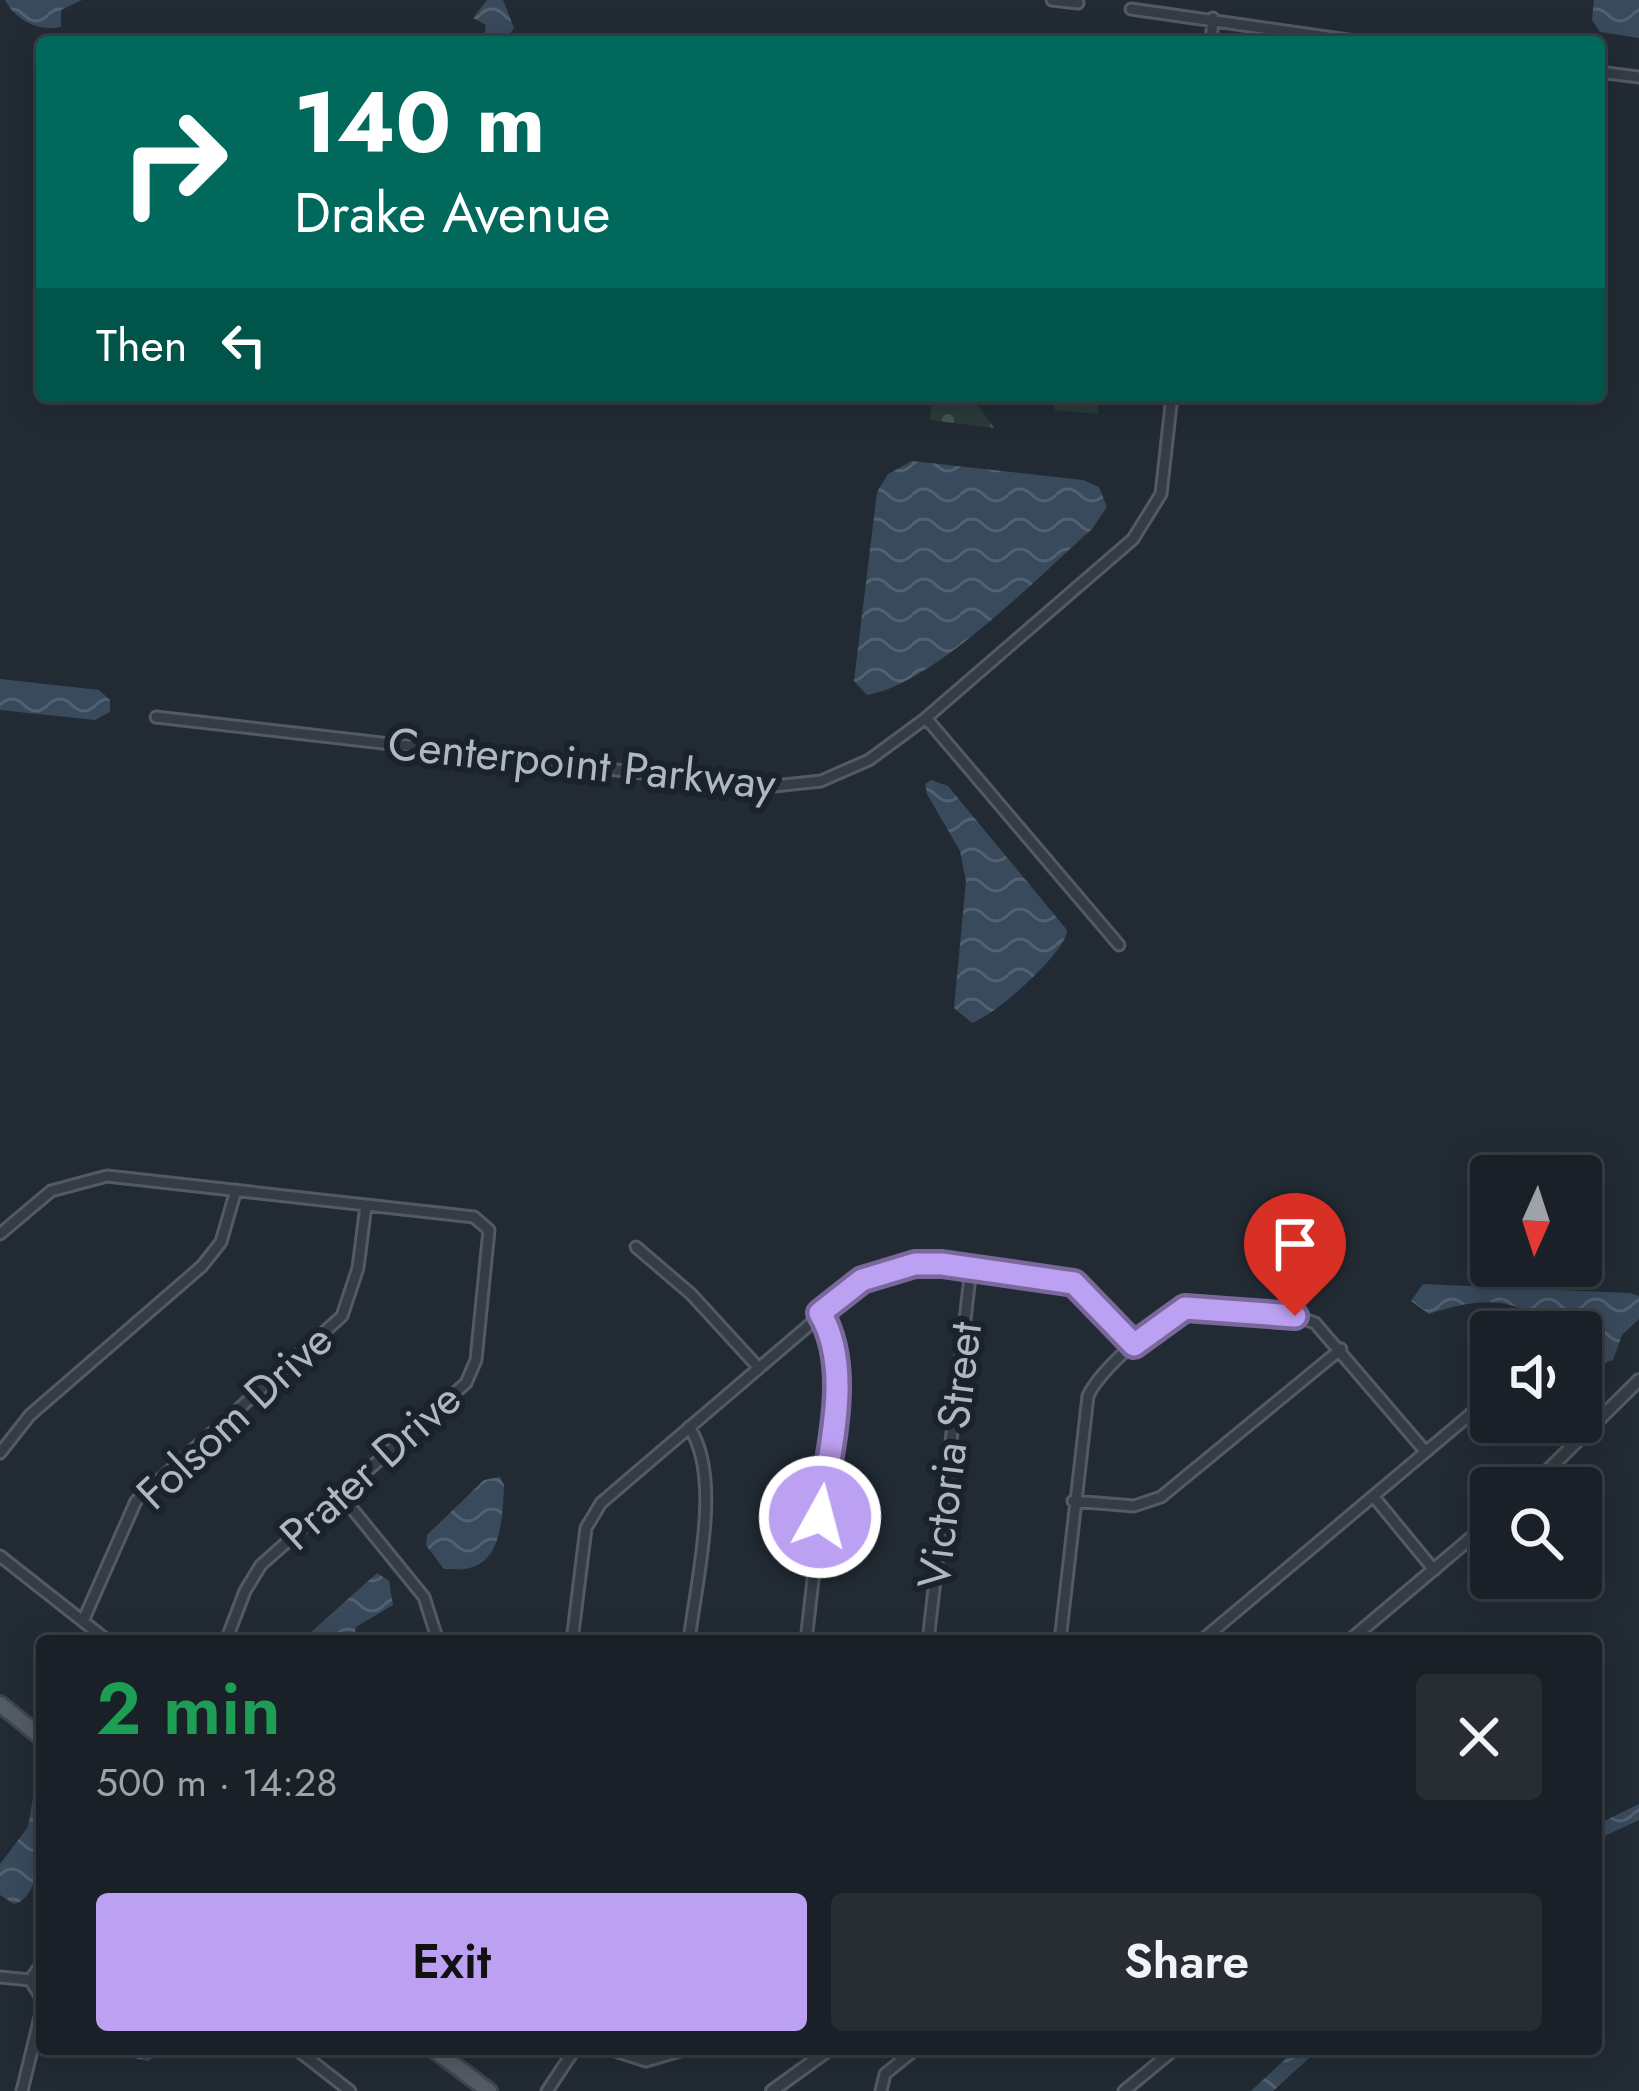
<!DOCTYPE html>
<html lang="en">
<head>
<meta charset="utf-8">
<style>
	:root { --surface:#1a2027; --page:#272d33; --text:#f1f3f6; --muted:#9fa3a7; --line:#383e44; --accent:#bca0f2 }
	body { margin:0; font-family:Jost,sans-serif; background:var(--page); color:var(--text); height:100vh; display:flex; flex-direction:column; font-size:45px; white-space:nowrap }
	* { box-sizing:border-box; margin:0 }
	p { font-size:39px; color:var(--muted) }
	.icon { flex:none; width:66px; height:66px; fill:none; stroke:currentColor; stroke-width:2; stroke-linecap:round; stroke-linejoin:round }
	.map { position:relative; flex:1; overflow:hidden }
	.details { position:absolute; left:36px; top:1635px; width:1566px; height:420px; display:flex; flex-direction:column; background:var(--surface); border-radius:12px; box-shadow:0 6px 30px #0003,0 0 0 3px var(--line) }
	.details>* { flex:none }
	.top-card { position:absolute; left:36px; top:36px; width:1569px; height:366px; border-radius:12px; box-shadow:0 6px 30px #0003,0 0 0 3px var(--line); background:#00695c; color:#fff; overflow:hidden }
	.needle { width:78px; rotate:183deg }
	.controls { position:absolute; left:1470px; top:1155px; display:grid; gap:24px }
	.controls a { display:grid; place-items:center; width:132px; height:132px; border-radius:12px; background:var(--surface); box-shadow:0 6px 30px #0003,0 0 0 3px var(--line); font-size:60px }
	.pin { position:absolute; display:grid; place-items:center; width:102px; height:102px; color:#fff; margin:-123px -51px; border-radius:50% 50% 50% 0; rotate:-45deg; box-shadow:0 0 12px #0007 }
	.pin .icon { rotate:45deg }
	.me { position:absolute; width:132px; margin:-66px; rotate:7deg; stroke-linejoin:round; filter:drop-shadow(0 0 9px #0008) }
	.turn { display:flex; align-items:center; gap:42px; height:252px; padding:0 60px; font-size:54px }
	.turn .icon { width:156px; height:156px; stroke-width:2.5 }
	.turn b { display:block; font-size:84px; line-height:102px }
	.then { display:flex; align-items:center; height:114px; padding:0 60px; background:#0003; gap:24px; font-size:45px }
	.round { display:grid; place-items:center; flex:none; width:126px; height:126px; border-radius:12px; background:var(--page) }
	.head { display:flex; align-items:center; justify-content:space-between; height:204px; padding:0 60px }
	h1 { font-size:72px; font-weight:600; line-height:90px; color:#1e9e55 }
	.cta { display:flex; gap:24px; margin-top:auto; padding:24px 60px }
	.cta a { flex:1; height:138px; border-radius:12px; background:var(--accent); color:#111; font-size:48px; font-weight:600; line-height:138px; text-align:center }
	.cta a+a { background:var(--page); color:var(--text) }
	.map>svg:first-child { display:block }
	.grass { fill:#2a3b3a }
	.cemetery { fill:url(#cemetery-stones) }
	.water { fill:url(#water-waves) }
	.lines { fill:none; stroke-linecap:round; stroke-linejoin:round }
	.minor-casing { stroke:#525a63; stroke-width:15 }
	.tertiary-casing { stroke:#525a63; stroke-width:16 }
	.primary-casing { stroke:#3e464f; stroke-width:20 }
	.minor { stroke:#353c45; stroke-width:9 }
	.tertiary { stroke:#353c45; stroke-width:10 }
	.primary { stroke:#535c65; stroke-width:14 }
	.route-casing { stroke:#7a689d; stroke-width:30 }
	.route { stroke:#bca0f2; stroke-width:21 }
	.labels { text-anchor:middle; stroke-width:12; stroke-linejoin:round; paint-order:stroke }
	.street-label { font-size:45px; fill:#afb7c2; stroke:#1a222a }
</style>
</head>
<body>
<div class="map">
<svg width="1639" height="2091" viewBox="0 0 1639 2091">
	<defs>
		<pattern id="cemetery-stones" width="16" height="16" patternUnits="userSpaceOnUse" patternTransform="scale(3)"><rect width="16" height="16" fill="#2a3b3a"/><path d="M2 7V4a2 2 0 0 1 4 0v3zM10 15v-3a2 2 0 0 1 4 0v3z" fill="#465555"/></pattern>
		<pattern id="water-waves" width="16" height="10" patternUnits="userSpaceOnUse" patternTransform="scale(3)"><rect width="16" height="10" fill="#394a5c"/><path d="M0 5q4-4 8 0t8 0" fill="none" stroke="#536272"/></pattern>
	</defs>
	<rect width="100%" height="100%" fill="#222b34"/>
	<path class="grass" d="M 1056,396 L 1099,396 L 1098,414 L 1054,410 Z"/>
	<path class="cemetery" d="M 933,396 L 971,396 L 994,428 L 930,420 Z"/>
	<path class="water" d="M 5,0 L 82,0 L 61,10 L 61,27 C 39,32 15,20 5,0 Z
		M 487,0 L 503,0 L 514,28 L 504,42 L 483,42 L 486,25 L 473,18 Z
		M 1594,0 L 1639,0 L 1639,38 L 1600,32 L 1592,20 Z
		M 912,461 L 1083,480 L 1099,487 L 1107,507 L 1092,529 C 1040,575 933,685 867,695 L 854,681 L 877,492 L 888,474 Z
		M 0,679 L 99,690 L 110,700 L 110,712 L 95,720 L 0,710 Z
		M 931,780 L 948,786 L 1067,930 C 1067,952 995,1015 972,1023 L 954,1008 L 966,881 L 960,851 L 927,794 L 925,784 Z
		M 1423,1284 L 1630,1293 L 1639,1296 L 1639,1319 L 1622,1335 L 1613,1360 L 1584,1369 L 1581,1332 C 1556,1332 1551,1324 1530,1313 C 1497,1295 1463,1303 1429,1314 L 1411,1301 Z
		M 500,1477 L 504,1485 C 502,1525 502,1579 443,1568 L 426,1545 L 427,1535 L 484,1480 Z
		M 377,1573 L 389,1581 L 393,1605 L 356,1627 L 354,1641 L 301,1641 Z
		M 36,1780 L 42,1782 C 42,1811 48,1896 14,1904 L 0,1895 L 0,1864 L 28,1827 Z
		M 1639,1804 L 1639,1820 L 1596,1840 L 1596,1825 Z
		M 90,2049 L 165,2049 L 148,2061 Z
		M 1296,2049 L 1319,2049 L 1273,2091 L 1251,2091 Z"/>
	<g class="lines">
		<g class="minor-casing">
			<path id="minor" d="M 1052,0 L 1078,3
				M 1131,9 L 1362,42
				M 1211,42 L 1213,18
				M 1599,72 L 1639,77
				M 156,717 L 765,787 L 821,781 L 869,760 L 926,718 L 1133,539 L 1161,494 L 1172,396
				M 926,718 L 1119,945
				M 0,1234 L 51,1191 L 107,1176 L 474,1217 L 489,1230 L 476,1360 L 466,1383 L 261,1565 L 245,1591 L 226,1641
				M 636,1247 L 691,1294 L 757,1366
				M 0,1453 L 30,1415 L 202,1266 L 221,1242 L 236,1190
				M 341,1495 L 424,1597 L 438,1641
				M 1374,1497 L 1434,1570
				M 1073,1501 L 1134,1506 L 1161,1497 L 1341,1349
				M 0,1556 L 108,1641
				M 83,1621 L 136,1501 L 342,1316 L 358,1268 L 366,1205
				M 572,1641 L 586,1528 L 601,1503 L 862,1280 L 915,1264 L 1060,1278 L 1086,1291 L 1134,1345
				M 689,1641 C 696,1581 723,1477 689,1427
				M 806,1641 L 837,1370 L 834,1338 L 820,1313
				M 928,1641 L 971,1268
				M 1060,1641 L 1088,1396 C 1099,1371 1159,1317 1185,1308 C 1213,1299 1288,1312 1315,1323 L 1425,1451
				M 1201,1641 L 1485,1402
				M 42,1963 L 30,1980 L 42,1999
				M 0,1977 L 30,1980
				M 296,2049 L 350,2091
				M 609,2049 L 646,2061 L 687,2049
				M 22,2091 L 42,2009
				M 547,2091 L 575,2049
				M 881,2091 L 885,2074 L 916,2049
				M 1124,2091 L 1175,2049"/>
		</g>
		<g class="tertiary-casing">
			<path id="tertiary" d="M 1530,1488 L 1639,1380
				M 1349,1641 L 1491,1521
				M 772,2091 L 830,2049"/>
		</g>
		<g class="primary-casing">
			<path id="primary" d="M 0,1704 L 42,1738
				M 433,2049 L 489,2091"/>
		</g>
		<use href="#minor" class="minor"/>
		<use href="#tertiary" class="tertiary"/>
		<use href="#primary" class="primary"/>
	</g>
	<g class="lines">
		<g class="route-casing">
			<path id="route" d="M 820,1517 C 828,1454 854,1370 820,1313 L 862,1280 L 915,1264 L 942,1264 L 1074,1283 L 1134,1345 L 1185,1308 L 1295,1316"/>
		</g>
		<use href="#route" class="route"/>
	</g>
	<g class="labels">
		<g class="street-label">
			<text transform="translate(582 763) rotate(6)" y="16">Centerpoint Parkway</text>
			<text transform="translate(234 1416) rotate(-43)" y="16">Folsom Drive</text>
			<text transform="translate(949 1455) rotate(-83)" y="16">Victoria Street</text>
			<text transform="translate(370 1466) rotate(-42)" y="16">Prater Drive</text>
		</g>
	</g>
</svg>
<div class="controls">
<a><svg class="needle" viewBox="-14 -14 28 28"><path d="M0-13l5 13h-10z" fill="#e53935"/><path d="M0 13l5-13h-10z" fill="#9fa3a7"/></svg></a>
<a><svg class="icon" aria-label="sound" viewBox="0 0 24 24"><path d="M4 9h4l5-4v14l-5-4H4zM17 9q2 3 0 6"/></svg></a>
<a><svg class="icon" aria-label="search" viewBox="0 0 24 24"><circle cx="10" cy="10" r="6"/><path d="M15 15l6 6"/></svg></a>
</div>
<div class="pin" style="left:1295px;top:1316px;background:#d93025"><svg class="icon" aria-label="arrive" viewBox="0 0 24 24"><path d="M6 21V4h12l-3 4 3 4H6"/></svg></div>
<svg class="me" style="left:820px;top:1517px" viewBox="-20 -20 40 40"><circle r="17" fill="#bca0f2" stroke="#fff" stroke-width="3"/><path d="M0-11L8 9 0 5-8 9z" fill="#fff"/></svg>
<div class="top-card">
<div class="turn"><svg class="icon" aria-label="right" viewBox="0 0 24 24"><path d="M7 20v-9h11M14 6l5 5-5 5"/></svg><div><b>140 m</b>Drake Avenue</div></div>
<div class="then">Then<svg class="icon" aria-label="left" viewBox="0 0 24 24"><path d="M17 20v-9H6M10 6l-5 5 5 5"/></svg></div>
</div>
<section class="details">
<div class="head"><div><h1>2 min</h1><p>500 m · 14:28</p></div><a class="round"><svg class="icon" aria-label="close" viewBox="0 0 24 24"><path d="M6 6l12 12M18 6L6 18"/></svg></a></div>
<div class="cta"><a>Exit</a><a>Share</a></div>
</section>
</div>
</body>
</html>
